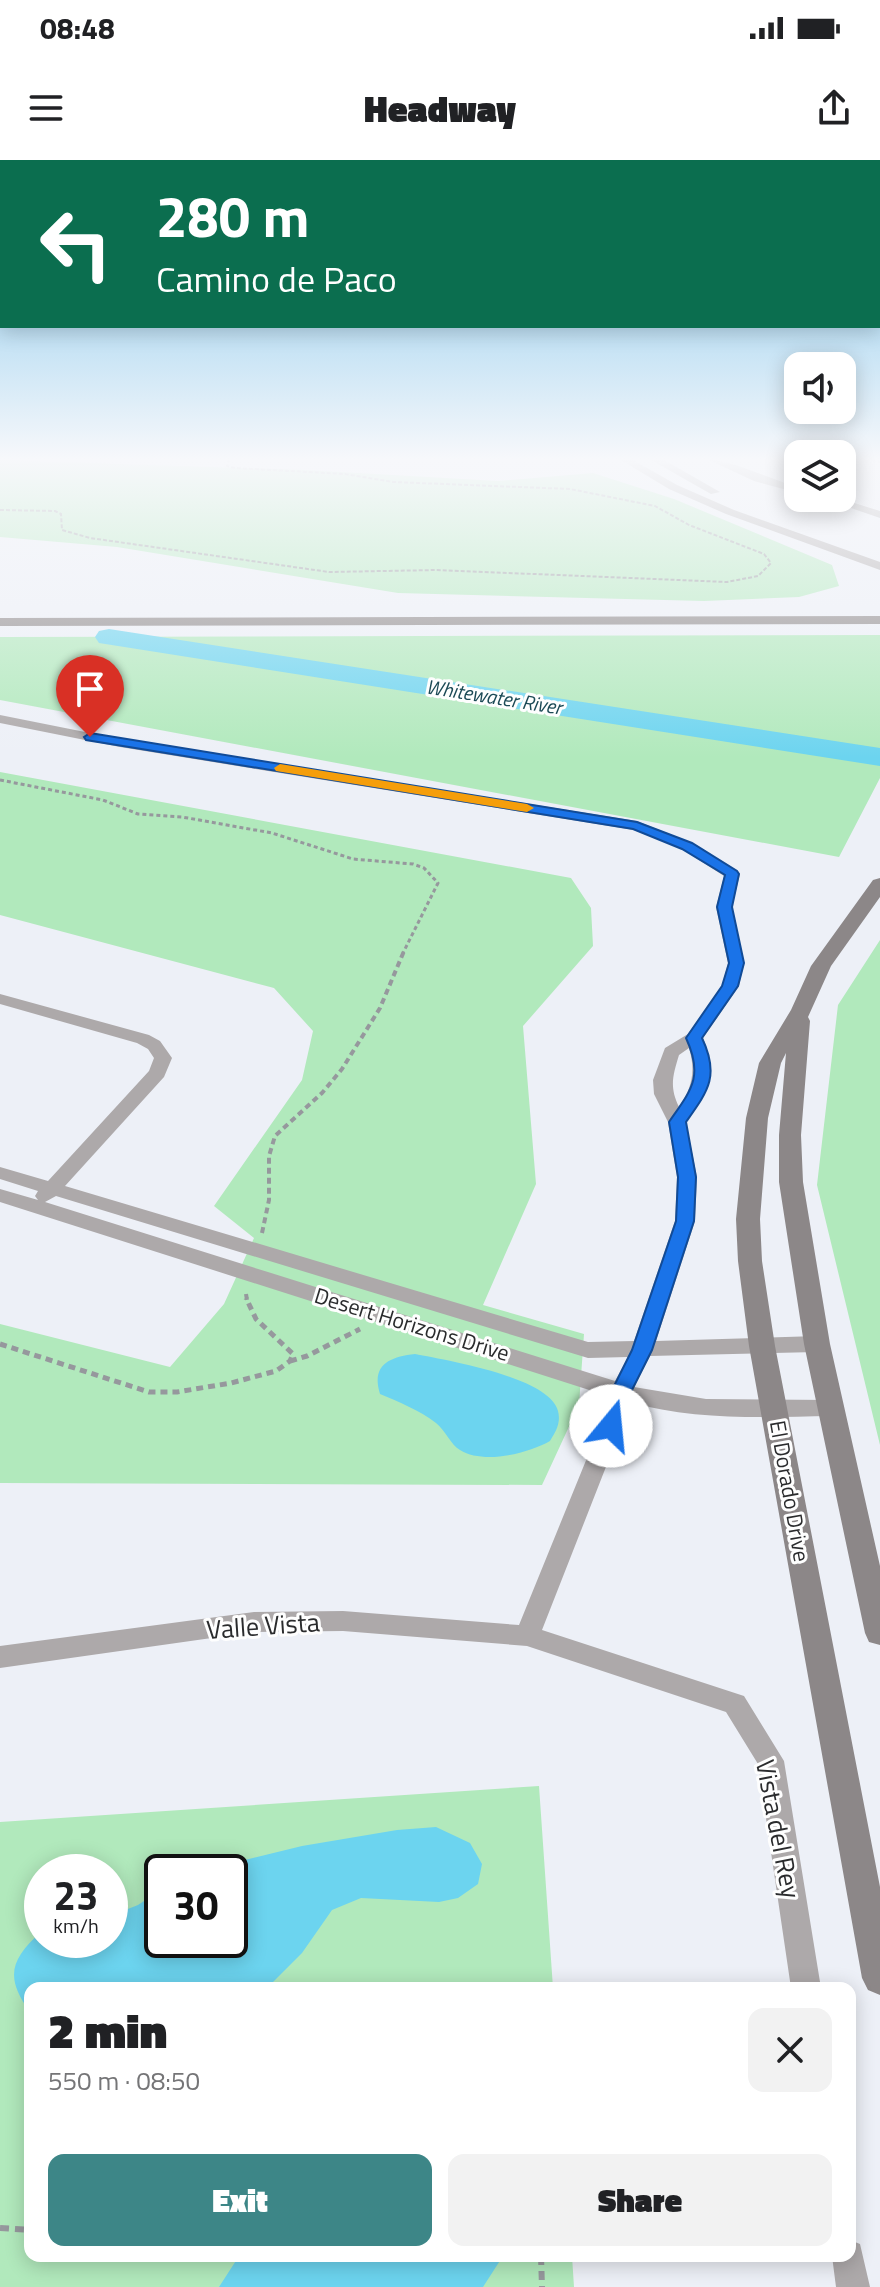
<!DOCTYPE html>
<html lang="en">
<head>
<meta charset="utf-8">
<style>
	:root { --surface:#fff; --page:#f2f2f2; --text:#202124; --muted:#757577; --accent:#3d8687 }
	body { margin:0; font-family:"Titillium Web",sans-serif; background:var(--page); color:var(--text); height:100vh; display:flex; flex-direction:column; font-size:30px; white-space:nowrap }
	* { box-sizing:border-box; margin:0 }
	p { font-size:26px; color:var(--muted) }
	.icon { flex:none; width:44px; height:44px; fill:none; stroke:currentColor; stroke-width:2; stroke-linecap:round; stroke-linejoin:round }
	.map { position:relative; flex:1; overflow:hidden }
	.details { position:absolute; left:24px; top:1822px; width:832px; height:280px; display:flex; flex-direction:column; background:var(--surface); border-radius:16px; box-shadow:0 4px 20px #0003 }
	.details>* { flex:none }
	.hud { position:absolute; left:0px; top:0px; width:880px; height:168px; box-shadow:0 4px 20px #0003; background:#0b6e4f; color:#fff; overflow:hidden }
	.tools { position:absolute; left:784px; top:192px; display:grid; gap:16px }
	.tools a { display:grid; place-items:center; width:72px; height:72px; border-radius:16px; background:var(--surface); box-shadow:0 4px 20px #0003; font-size:40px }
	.speed { position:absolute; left:24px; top:1694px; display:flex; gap:16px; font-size:40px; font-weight:700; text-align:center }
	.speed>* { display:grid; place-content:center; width:104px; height:104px; border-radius:50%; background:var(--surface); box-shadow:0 4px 20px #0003; line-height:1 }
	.speed small { font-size:20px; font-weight:400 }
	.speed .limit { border:4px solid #111; border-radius:12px; background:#fff; color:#111 }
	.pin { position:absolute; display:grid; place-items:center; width:68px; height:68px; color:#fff; margin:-82px -34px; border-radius:50% 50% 50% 0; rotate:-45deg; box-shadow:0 0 8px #0007 }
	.pin .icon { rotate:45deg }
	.me { position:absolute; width:88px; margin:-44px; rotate:17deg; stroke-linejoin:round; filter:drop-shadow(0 0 6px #0008) }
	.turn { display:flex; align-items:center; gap:28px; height:168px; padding:0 24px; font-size:36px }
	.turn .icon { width:104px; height:104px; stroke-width:2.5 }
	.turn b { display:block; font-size:56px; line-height:68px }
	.round { display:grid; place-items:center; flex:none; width:84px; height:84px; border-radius:16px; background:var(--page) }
	.headline { display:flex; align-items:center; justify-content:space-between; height:136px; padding:0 24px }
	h1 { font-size:48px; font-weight:800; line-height:60px }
	.cta { display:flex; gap:16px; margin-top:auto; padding:16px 24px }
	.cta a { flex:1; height:92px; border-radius:16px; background:var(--accent); color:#fff; font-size:32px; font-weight:800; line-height:92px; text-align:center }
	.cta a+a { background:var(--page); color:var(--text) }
	.status { display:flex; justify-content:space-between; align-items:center; height:56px; padding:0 40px; background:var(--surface); direction:ltr }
	.status svg { height:22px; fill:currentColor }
	header { display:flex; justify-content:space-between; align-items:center; height:104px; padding:0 24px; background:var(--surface); font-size:36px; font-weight:800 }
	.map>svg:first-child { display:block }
	.green { fill:#b1e9bc; fill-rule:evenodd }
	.water { fill:#6cd4ef }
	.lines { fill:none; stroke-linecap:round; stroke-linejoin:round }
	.river { fill:#6cd4ef; fill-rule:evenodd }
	.path-far4 { stroke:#96989d; stroke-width:2; stroke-dasharray:4 2; stroke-linecap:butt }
	.path-far3 { stroke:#96989d; stroke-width:3; stroke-dasharray:4 3; stroke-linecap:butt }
	.path-far2 { stroke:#96989d; stroke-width:4; stroke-dasharray:6 4; stroke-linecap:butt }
	.path-far1 { stroke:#96989d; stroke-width:5; stroke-dasharray:7 5; stroke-linecap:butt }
	.path { stroke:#96989d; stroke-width:6; stroke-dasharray:9 6; stroke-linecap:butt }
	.street { fill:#ada9aa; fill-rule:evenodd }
	.secondary { fill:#8c8788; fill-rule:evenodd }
	.route { fill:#1a73e8; stroke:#114b97; stroke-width:2 }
	.slow { fill:#f59e0b }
	.labels { text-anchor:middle; stroke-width:6; stroke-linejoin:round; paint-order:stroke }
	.far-water-label { font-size:20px; font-style:italic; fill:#1c4a56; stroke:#fefefe }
	.street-label { font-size:22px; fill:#2a2b2d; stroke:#fefefe }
	.near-street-label { font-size:26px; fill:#2a2b2d; stroke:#fefefe }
</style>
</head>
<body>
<div class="status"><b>08:48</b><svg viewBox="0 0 49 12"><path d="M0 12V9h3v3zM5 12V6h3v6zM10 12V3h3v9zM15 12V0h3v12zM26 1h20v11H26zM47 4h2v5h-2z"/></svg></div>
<header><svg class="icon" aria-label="menu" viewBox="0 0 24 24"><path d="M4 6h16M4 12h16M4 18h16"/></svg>Headway<svg class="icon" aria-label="share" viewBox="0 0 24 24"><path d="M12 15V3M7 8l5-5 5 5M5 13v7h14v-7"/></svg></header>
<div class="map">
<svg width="880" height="2127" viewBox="0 0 880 2127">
	<rect width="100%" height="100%" fill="#edf0f7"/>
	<path class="green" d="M 0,300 L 305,310 L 498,321 L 593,313 L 674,339 L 832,405 L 839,426 L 799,437 L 704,441 L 398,433 L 117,387 L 0,377 Z
		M 880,475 L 880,618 L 839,697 L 0,540 L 0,477 Z
		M 0,612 L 571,718 L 591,748 L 593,786 L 523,866 L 536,1024 L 483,1145 L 584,1174 L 579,1245 L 542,1325 L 0,1323 L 0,1164 L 170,1207 L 224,1144 L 254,1078 L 214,1046 L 302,920 L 313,871 L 274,828 L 0,755 Z
		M 880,780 L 880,1285 L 817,1025 L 838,845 Z
		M 539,1626 L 553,1828 L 30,1828 L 30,2096 L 572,2096 L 574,2127 L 0,2127 L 0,1662 ZM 42,1712 L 110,1712 L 110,1780 L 42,1780 ZM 162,1712 L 230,1712 L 230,1780 L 162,1780 Z"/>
	<path class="water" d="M 415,1194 C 445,1200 550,1217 558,1251 C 561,1263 556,1271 550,1281 C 529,1293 484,1305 460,1290 C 451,1285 445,1270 436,1263 C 419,1250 399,1242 380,1234 C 371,1205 389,1197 415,1194 Z
		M 436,1667 L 470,1683 L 482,1704 L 478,1724 L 458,1738 L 439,1742 L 361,1738 L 332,1750 L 302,1793 L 267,1828 L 30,1828 L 30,1852 C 4,1816 11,1799 42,1771 L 42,1780 L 110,1780 L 110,1756 L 138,1745 L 162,1729 L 162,1780 L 230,1780 L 230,1712 L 195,1712 L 302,1686 L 397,1670 Z
		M 239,2096 L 503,2096 L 483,2127 L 219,2127 Z"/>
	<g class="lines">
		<path class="river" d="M 109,469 L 880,588 L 880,606 L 99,483 L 95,477 L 99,471 Z"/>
		<path class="path-far4" d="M 872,300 L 880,302
			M 0,350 L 55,351 L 61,354 L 62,370 L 90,378 L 329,412 L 437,410 L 727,422 L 758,416 L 771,403 L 764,394 L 689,365 L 655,346 L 570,329 L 393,322 L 345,314 L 235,308 L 227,306 L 229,300"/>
		<path class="path-far3" d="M 0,620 L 103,640 L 138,654 L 182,657 L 272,673 L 353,699 L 413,704 L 424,708 L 438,723 L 403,793"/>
		<path class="path-far2" d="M 262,1073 L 269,1040 L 269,996 L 275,976 L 322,933 L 342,909 L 380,848 L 404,791
			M 246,1134 L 247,1140"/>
		<path class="path-far1" d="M 0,1184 L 149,1232 L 177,1232 L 231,1223 L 276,1211 L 290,1201 L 293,1194 L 256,1159 L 246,1138
			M 290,1201 L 307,1196 L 360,1169"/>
		<path class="path" d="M 0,2068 L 30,2070
			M 541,2096 L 542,2127"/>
		<path class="street" d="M 621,300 L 633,300 L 677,325 L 734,350 L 880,402 L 880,410 L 726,354 L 669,329 Z
			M 651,300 L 664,300 L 720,332 L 711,334 Z
			M 709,300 C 732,300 772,320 798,327 L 798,333 L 754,321 Z
			M 822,338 L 838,338 L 880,351 L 880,358 Z
			M 0,555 L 120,579 L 637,661 L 692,683 L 740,714 L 732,747 L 744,803 L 739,826 L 703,878 C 717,912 708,934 686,962 L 697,1017 L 695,1061 L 656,1181 L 817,1176 L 825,1179 L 828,1184 L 825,1189 L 817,1192 L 650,1196 L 634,1227 L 706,1239 L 832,1240 L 840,1242 L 843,1248 L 840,1254 L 832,1256 C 764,1257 695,1261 629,1242 L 622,1266 L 542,1470 L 744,1536 L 784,1601 L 821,1828 L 791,1828 L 758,1604 L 726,1552 L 527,1486 L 343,1471 L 254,1472 L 0,1508 L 0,1486 L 254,1452 L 343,1451 L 519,1465 L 600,1266 L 608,1236 L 0,1042 L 0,1029 L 38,1040 L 35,1036 L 38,1031 L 0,1019 L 0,1007 L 48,1021 L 149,911 L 154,898 L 148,889 L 137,883 L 0,844 L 0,834 L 149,875 L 160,881 L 172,898 L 164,917 L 65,1026 L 588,1182 L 634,1181 L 675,1061 L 677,1017 L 668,962 L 654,934 L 653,920 L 665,888 L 688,874 L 722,826 L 728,803 L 716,747 L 724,716 L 682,689 L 634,670 L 120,587 L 0,563 ZM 689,888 C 696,911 692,928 679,947 C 669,927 673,915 679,895 ZM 56,1036 L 588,1198 L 628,1197 L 615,1221 L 45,1042 Z
			M 850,2080 L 860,2084 L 870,2127 L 836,2127 L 832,2096 L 850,2096 Z"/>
		<path class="secondary" d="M 880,456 L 880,464 L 0,466 L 0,458 Z
			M 880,718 L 880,737 L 831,806 L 808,857 L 810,861 L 801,975 L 803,1022 L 830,1184 L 880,1406 L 880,1485 L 869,1482 L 865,1473 L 804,1184 L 779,1022 L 779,975 L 786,893 L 781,903 L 768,958 L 760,1059 L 762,1101 L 775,1186 L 880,1727 L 880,1835 L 868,1830 L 862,1818 L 749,1186 L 738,1101 L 736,1059 L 746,958 L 759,903 L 791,850 L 811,806 L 873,720 Z"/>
	</g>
	<linearGradient id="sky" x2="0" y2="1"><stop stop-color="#76c1eb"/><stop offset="0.5" stop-color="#f7f8fb"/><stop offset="1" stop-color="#f7f8fb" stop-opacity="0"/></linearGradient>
	<rect width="880" height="598" fill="url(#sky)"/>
	<path class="route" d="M 90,573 L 637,662 L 692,683 L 737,711 L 739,714 L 732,747 L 744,803 L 738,826 L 702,878 C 720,916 708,931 686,962 L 696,1017 L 694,1061 L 652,1190 L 630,1234 L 618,1272 L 604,1272 L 601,1266 L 610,1234 L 632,1190 L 676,1061 L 678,1017 L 669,962 C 691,930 704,917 686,878 L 722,826 L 729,803 L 717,747 L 725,715 L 682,689 L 633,669 L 86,580 L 84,577 Z"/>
	<path class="slow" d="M 280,604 L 527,644 L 534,648 L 527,652 L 276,611 L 274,608 Z"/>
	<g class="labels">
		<g class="far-water-label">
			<text transform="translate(494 537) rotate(9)" y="7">Whitewater River</text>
		</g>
		<g class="street-label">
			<text transform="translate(412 1164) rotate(17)" y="8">Desert Horizons Drive</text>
			<text transform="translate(790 1331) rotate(80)" y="8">El Dorado Drive</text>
		</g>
		<g class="near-street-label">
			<text transform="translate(263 1466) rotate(-4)" y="9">Valle Vista</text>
			<text transform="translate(778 1669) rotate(79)" y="9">Vista del Rey</text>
		</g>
	</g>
</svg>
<div class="tools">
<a><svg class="icon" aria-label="sound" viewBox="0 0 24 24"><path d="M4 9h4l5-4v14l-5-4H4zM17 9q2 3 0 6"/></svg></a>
<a><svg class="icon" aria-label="layers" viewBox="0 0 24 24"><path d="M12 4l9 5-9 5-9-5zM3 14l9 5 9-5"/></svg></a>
</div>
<div class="speed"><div>23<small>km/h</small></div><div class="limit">30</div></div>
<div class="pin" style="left:90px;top:577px;background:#d93025"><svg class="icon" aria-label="arrive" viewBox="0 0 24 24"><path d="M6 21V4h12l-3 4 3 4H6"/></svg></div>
<svg class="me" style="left:611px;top:1266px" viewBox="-20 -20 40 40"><circle r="19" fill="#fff"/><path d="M0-13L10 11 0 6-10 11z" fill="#1a73e8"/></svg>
<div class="hud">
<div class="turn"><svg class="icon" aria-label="left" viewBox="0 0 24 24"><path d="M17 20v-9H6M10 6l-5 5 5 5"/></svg><div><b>280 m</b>Camino de Paco</div></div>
</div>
<section class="details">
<div class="headline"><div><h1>2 min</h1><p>550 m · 08:50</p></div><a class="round"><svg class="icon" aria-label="close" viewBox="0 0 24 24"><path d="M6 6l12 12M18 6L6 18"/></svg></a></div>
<div class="cta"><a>Exit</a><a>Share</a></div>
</section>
</div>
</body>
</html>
